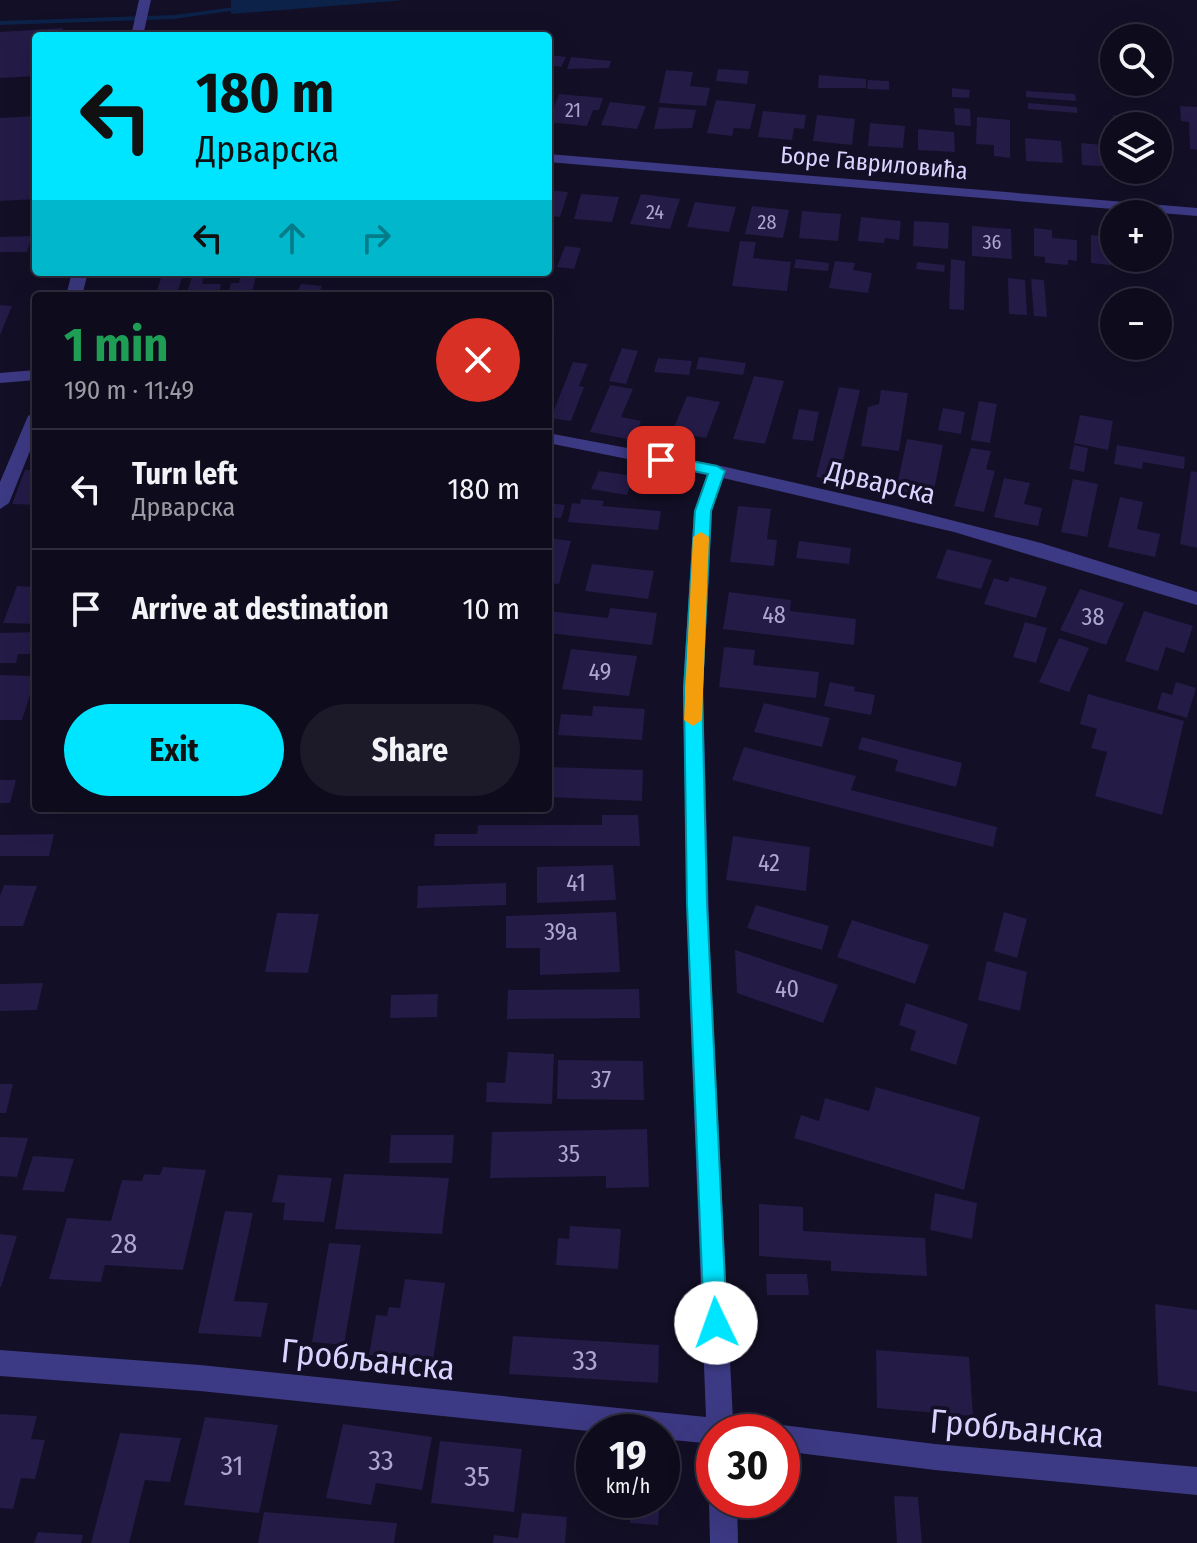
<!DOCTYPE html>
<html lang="en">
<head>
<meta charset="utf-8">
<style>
	:root { --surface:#0e0b1c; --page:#1c1929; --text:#f1f3f6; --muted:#9b9ba3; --line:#2e2b3b; --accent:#00e5ff }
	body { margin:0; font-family:"Fira Sans Condensed",sans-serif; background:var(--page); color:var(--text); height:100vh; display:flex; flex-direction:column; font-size:30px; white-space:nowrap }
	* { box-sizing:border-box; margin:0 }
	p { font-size:26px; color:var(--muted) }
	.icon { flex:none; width:44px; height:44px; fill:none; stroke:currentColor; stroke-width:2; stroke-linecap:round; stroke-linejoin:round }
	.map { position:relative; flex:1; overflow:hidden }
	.sheet { position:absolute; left:32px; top:292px; width:520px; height:520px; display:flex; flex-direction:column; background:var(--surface); border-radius:8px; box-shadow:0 8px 32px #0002,0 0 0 2px var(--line) }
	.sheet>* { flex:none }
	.hud { position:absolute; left:32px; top:32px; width:520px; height:244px; border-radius:8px; box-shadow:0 8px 32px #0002,0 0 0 2px var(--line); background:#00e5ff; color:#111; overflow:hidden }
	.controls { position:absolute; left:1100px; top:24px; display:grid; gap:16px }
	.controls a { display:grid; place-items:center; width:72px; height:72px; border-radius:50%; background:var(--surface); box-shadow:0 8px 32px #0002,0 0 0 2px var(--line); font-size:40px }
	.speed { position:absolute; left:576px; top:1414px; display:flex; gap:16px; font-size:40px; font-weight:700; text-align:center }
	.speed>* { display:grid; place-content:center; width:104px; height:104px; border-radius:50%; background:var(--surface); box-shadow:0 8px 32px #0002,0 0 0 2px var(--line); line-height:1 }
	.speed small { font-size:20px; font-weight:400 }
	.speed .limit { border:12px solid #d22; background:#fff; color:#111 }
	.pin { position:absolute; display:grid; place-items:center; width:68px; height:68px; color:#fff; margin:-34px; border-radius:16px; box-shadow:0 4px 12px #0006 }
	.me { position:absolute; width:88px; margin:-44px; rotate:357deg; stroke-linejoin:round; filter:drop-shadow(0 0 6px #0008) }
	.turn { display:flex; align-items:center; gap:28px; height:168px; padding:0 32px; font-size:36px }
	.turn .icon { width:104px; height:104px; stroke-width:2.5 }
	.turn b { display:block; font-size:56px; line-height:68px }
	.lanes { display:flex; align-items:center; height:76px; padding:0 32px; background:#0003; justify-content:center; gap:40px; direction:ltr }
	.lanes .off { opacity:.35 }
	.round { display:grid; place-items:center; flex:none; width:84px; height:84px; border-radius:42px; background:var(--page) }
	.headline { display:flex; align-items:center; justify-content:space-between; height:136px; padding:0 32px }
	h1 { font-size:48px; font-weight:700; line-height:60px; color:#1e9e55 }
	.action { display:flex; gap:16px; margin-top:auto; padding:16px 32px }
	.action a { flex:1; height:92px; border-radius:48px; background:var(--accent); color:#111; font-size:32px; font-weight:700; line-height:92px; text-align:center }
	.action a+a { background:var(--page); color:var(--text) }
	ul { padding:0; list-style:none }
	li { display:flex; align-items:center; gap:24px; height:120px; padding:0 32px; border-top:2px solid var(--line) }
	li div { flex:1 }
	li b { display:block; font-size:30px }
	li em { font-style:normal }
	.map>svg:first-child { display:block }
	.water { fill:#0c2248 }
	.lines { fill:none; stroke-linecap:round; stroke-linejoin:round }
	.stream { fill:#0c2248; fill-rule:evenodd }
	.building { fill:#241b47 }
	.minor { fill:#3d3a85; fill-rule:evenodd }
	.route { fill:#00e5ff; stroke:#0095a6; stroke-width:2 }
	.slow { fill:#f59e0b }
	.labels { text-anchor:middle; stroke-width:7; stroke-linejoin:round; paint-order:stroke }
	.far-number-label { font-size:20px; fill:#aca6d1 }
	.far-street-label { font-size:24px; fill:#d9d4ff; stroke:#130f26 }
	.number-label { font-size:24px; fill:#aca6d1 }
	.street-label { font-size:28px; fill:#d9d4ff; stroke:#130f26 }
	.near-number-label { font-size:28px; fill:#aca6d1 }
	.near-street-label { font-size:34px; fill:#d9d4ff; stroke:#130f26 }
</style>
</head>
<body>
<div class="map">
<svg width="1197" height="1543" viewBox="0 0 1197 1543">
	<rect width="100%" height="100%" fill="#130f26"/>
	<path class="water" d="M 231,0 L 405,0 L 231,14 Z"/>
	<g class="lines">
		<path class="stream" d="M 243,6 L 245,7 L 245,9 L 174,19 L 0,25 L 0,21 L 174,15 Z"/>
	</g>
	<path class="building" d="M 63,28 L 62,36 L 36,36 L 36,76 L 0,78 L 0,32 Z
		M 548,55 L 566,57 L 561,67 L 548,65 Z
		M 571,57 L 611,61 L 609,68 L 567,69 Z
		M 718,69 L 749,71 L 747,84 L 716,81 Z
		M 666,70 L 693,72 L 690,86 L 710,88 L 706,106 L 659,103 Z
		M 819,75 L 866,79 L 866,88 L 818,88 Z
		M 868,80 L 889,81 L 889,90 L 867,89 Z
		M 952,88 L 970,90 L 969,98 L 952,97 Z
		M 1026,91 L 1075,94 L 1076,101 L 1026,97 Z
		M 559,94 L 603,98 L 599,110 L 593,110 L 587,126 L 548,122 Z
		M 716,100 L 756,104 L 750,129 L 734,128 L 732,136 L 707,133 Z
		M 610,102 L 646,106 L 637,129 L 601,125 Z
		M 1028,103 L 1077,107 L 1077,113 L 1028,109 Z
		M 1180,106 L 1197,107 L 1197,150 L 1190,149 L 1189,122 L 1181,121 Z
		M 659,107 L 696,110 L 692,128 L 654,129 Z
		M 954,108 L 970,109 L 971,126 L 955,125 Z
		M 763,111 L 806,115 L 804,129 L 794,128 L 792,140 L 758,137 Z
		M 817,115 L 855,119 L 852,145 L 813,141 Z
		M 1113,115 L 1149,118 L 1151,126 L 1115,126 Z
		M 36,116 L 36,199 L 0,201 L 0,118 Z
		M 977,117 L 1010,120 L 1010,158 L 994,156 L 994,145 L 976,144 Z
		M 870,123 L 905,126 L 903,148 L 868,146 Z
		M 918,129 L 954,132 L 955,152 L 918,150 Z
		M 1025,138 L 1061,141 L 1063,163 L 1026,161 Z
		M 1081,143 L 1114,146 L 1114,167 L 1082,165 Z
		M 548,190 L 568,192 L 560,217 L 548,216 Z
		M 581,194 L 619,197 L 612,222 L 574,219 Z
		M 641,194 L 680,199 L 670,229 L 630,224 Z
		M 695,202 L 736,207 L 729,232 L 687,227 Z
		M 752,206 L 789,210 L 783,238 L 745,234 Z
		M 802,211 L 841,214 L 838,241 L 799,238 Z
		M 861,217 L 901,221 L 899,240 L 885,238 L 884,243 L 858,241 Z
		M 914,221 L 949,223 L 948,249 L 913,246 Z
		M 972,226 L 1011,229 L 1012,259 L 972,256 Z
		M 1034,228 L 1052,230 L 1052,238 L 1077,240 L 1077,261 L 1068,260 L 1068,265 L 1045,263 L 1045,257 L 1034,256 Z
		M 1091,235 L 1114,237 L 1114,258 L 1138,258 L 1138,268 L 1091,263 Z
		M 32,236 L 27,252 L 0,252 L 0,237 Z
		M 740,241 L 756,242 L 753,258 L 791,262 L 787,291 L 732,286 Z
		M 565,246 L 581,248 L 574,269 L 557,267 Z
		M 796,259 L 829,263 L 828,271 L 794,268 Z
		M 951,259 L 965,261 L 964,310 L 949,309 Z
		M 835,261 L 855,263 L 853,270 L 872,273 L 868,293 L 829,288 Z
		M 917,262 L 945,265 L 944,272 L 916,269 Z
		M 163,272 L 184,272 L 176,296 L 155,296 Z
		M 241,272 L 257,272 L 252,292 L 229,292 L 231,283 L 239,283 Z
		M 192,277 L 204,277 L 202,284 L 221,284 L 218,296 L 186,296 Z
		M 1008,278 L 1025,280 L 1027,315 L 1009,314 Z
		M 1031,279 L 1044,280 L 1047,317 L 1034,316 Z
		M 301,284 L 322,286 L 318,296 L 295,296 Z
		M 0,305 L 12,306 L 0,335 Z
		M 622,348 L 638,351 L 626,384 L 609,381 Z
		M 699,357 L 746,363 L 743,375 L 696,369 Z
		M 658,358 L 692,361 L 689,375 L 654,372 Z
		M 573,362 L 588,364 L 579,386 L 584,387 L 571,421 L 551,418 Z
		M 754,376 L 784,381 L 765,444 L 733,439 Z
		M 610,385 L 633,389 L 621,417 L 641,421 L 633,440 L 590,432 Z
		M 839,387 L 860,390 L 838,481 L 816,477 Z
		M 881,390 L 908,393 L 899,451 L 861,446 L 868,407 L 879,404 Z
		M 687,396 L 720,402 L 706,438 L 672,432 Z
		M 979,401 L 997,404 L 990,443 L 971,440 Z
		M 943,408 L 965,412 L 961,434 L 938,430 Z
		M 799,409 L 819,412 L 813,441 L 792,439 Z
		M 1080,415 L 1113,421 L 1108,450 L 1074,443 Z
		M 907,439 L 943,445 L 932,500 L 895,494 Z
		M 1074,445 L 1088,448 L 1084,472 L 1069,469 Z
		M 1117,445 L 1185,457 L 1184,469 L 1143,462 L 1142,469 L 1114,464 Z
		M 971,448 L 991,451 L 986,469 L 995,471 L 984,512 L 954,506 Z
		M 25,470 L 36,470 L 36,505 L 12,504 Z
		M 599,471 L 634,476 L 627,495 L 591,489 Z
		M 1191,471 L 1197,472 L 1197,548 L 1180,544 Z
		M 1004,478 L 1030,483 L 1024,504 L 1042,508 L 1038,526 L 994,517 Z
		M 1073,479 L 1098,484 L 1087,537 L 1061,532 Z
		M 1120,497 L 1143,502 L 1137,529 L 1160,534 L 1155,557 L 1108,547 Z
		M 581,499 L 604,501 L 602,506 L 661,511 L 658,530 L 568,522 L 572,503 L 580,504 Z
		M 548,503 L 565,505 L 561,518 L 548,517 Z
		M 738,506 L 771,509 L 767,539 L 777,540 L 774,566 L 730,562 Z
		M 548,538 L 571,541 L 559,584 L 548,583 Z
		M 799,541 L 851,548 L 849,564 L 796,558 Z
		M 947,549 L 992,560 L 981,589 L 936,578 Z
		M 592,564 L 654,571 L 648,599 L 585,591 Z
		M 1010,577 L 1047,587 L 1036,618 L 984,604 L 994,578 L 1008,582 Z
		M 17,586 L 36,587 L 36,624 L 3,623 Z
		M 1080,589 L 1124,603 L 1106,645 L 1060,630 Z
		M 729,592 L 791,600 L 790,611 L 856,619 L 854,645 L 723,629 Z
		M 610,608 L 657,613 L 652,645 L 548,633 L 548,611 L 608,618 Z
		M 1144,611 L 1193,626 L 1184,653 L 1166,647 L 1158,671 L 1125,661 Z
		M 1025,622 L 1047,628 L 1036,663 L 1013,657 Z
		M 36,632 L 36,654 L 18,654 L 16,663 L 0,663 L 0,633 Z
		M 1059,638 L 1089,648 L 1069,692 L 1039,682 Z
		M 724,647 L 755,650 L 753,665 L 819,672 L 816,698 L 719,687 Z
		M 571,649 L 637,656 L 629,696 L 562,689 Z
		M 0,675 L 36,676 L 22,720 L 0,720 Z
		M 830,682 L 855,687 L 854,691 L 875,695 L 871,715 L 824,706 Z
		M 1176,682 L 1196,688 L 1187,718 L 1157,709 L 1162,692 L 1172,695 Z
		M 1088,694 L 1184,721 L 1162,815 L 1095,796 L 1107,752 L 1091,748 L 1097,729 L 1080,724 Z
		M 764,703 L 830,718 L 822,747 L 754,732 Z
		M 593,706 L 645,709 L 642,740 L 558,735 L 561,714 L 592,716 Z
		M 862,737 L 962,763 L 956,787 L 895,771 L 898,760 L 858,749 Z
		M 744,747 L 856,776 L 851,790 L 997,827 L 993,847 L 732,780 Z
		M 548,767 L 643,770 L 642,801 L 548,797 Z
		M 0,780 L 16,780 L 10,803 L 0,803 Z
		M 423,808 L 458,808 L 457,813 L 423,812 Z
		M 602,815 L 638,815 L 640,846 L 434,846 L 435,834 L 477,834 L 478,825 L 602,825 Z
		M 54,834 L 49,856 L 0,856 L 0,835 Z
		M 733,836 L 810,847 L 806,891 L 726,880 Z
		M 613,865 L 616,900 L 537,903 L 537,867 Z
		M 506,883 L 506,905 L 417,908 L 418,886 Z
		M 4,885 L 37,886 L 23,926 L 0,926 L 0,896 Z
		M 756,905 L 829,926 L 822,950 L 747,928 Z
		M 616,912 L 620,972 L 540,975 L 540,948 L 506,948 L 506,916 Z
		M 1004,912 L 1027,919 L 1017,958 L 994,951 Z
		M 277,913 L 319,914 L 308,973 L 265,972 Z
		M 852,920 L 929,945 L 915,984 L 837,957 Z
		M 735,950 L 838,985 L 823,1023 L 737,993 Z
		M 987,961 L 1027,972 L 1020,1011 L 978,1000 Z
		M 43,983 L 37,1010 L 0,1011 L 0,984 Z
		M 639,989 L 640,1018 L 507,1019 L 508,990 Z
		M 438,994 L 437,1017 L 390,1018 L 391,995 Z
		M 906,1003 L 968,1024 L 956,1065 L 910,1050 L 916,1031 L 899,1025 Z
		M 508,1052 L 554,1054 L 552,1104 L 486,1102 L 487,1082 L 505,1083 Z
		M 558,1060 L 643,1061 L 644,1100 L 557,1099 Z
		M 0,1084 L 13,1084 L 6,1113 L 0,1113 Z
		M 876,1087 L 980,1117 L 964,1190 L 794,1138 L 801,1115 L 819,1121 L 825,1098 L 869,1111 Z
		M 647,1129 L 649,1187 L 606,1188 L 606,1176 L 490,1178 L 492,1132 Z
		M 391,1135 L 454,1135 L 452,1163 L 389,1163 Z
		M 0,1137 L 28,1138 L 17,1177 L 0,1176 Z
		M 33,1156 L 74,1159 L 64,1192 L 22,1190 Z
		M 163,1167 L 206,1170 L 183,1270 L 105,1265 L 101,1282 L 49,1279 L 67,1218 L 111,1221 L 122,1180 L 142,1181 L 144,1174 L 160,1175 Z
		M 344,1174 L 449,1178 L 442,1234 L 335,1229 Z
		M 278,1175 L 332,1178 L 324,1222 L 283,1220 L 285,1203 L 272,1202 Z
		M 935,1193 L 977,1203 L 972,1239 L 930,1230 Z
		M 759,1204 L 803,1207 L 803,1231 L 925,1238 L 927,1276 L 831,1271 L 831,1261 L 759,1256 Z
		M 225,1211 L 253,1213 L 234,1301 L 268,1303 L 261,1337 L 198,1333 Z
		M 570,1226 L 621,1229 L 618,1269 L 556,1265 L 558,1238 L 569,1239 Z
		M 0,1234 L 17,1236 L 1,1287 L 0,1287 Z
		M 329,1243 L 361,1245 L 344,1345 L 312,1342 Z
		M 766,1274 L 807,1274 L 809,1295 L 767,1295 Z
		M 405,1279 L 445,1283 L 433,1360 L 369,1355 L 376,1315 L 387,1316 L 389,1307 L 400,1308 Z
		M 1155,1304 L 1197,1310 L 1197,1392 L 1158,1385 Z
		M 513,1336 L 659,1345 L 658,1383 L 509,1374 Z
		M 876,1350 L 969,1357 L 973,1416 L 877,1408 Z
		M 0,1414 L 37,1416 L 31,1439 L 45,1440 L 35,1479 L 21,1478 L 13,1509 L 0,1508 Z
		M 205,1417 L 278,1425 L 259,1513 L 184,1505 Z
		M 343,1424 L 432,1437 L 422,1490 L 376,1483 L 371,1505 L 326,1498 Z
		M 120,1433 L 181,1438 L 170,1482 L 145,1480 L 129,1543 L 91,1543 Z
		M 440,1441 L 522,1449 L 514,1512 L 431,1503 Z
		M 581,1455 L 594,1456 L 594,1488 L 579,1487 Z
		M 894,1496 L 918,1497 L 922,1543 L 897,1543 Z
		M 632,1500 L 660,1500 L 658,1525 L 630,1523 Z
		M 264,1512 L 397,1523 L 394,1543 L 258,1543 Z
		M 522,1513 L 567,1517 L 565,1543 L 493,1543 L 494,1535 L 518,1538 Z
		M 38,1532 L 83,1535 L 81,1543 L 34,1543 Z"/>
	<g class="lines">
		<path class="minor" d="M 139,0 L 151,0 L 143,36 L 131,36 Z
			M 548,154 L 1197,208 L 1197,216 L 548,162 Z
			M 72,272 L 88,272 L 82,296 L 66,296 Z
			M 36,370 L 36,380 L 0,383 L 0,373 Z
			M 36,411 L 36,436 L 9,503 L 0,509 L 0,482 L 28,416 Z
			M 548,433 L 717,465 L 896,506 L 1041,543 L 1197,592 L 1197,605 L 954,532 L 723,478 L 712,511 L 703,689 L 710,958 L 733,1421 L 740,1432 L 714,1432 L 714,1444 L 662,1439 L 662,1432 L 598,1432 L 200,1391 L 0,1376 L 0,1350 L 200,1365 L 706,1417 L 688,958 L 683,689 L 694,511 L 707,475 L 548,443 Z
			M 782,1425 L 935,1444 L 1197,1467 L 1197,1495 L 935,1470 L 782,1451 L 782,1432 L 771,1432 Z
			M 713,1490 L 714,1500 L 737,1500 L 738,1543 L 710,1543 L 709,1500 Z"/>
	</g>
	<path class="route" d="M 661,455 L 717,466 L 725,471 L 711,511 L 702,689 L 707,904 L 727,1323 L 724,1331 L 716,1335 L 707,1331 L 704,1323 L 687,904 L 684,689 L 695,511 L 708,474 L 656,463 L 656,456 Z"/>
	<path class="slow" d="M 701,532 L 709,537 L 702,720 L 693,726 L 684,720 L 693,537 Z"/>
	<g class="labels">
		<g class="far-number-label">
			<text x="573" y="117">21</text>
			<text x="655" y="219">24</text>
			<text x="767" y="229">28</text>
			<text x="992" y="249">36</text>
		</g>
		<g class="far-street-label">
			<text transform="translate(874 163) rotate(5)" y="8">Боре Гавриловића</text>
		</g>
		<g class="number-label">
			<text x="774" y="623">48</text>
			<text x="1093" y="625">38</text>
			<text x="600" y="680">49</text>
			<text x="769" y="871">42</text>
			<text x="576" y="891">41</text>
			<text x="561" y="940">39a</text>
			<text x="787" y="997">40</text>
			<text x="601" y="1088">37</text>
			<text x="569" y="1162">35</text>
		</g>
		<g class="street-label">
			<text transform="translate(881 482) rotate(13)" y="10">Дрварска</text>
		</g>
		<g class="near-number-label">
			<text x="124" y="1253">28</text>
			<text x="585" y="1370">33</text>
			<text x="381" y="1470">33</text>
			<text x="232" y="1475">31</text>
			<text x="477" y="1486">35</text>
		</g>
		<g class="near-street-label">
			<text transform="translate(368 1359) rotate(6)" y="12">Гробљанска</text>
			<text transform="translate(1017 1428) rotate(5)" y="12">Гробљанска</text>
		</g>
	</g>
</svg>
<div class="controls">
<a><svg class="icon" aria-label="search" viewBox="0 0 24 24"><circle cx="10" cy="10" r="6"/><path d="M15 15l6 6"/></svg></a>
<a><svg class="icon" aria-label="layers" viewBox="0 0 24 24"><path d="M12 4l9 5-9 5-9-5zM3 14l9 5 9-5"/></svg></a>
<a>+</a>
<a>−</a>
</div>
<div class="speed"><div>19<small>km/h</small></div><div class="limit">30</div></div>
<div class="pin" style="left:661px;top:460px;background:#d93025"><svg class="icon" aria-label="arrive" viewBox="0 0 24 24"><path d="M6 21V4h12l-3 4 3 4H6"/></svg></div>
<svg class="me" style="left:716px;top:1323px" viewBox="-20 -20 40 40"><circle r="19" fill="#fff"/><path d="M0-13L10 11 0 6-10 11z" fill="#00e5ff"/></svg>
<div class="hud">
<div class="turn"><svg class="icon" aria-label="left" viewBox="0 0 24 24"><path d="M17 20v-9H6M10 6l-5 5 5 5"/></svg><div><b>180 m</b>Дрварска</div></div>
<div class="lanes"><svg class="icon" aria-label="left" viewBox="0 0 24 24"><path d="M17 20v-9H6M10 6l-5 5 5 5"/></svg><svg class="icon off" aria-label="ahead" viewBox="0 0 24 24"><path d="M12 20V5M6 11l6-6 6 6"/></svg><svg class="icon off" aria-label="right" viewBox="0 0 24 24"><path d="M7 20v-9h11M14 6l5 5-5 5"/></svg></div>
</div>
<section class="sheet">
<div class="headline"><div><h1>1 min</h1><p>190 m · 11:49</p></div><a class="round" style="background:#d93025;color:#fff"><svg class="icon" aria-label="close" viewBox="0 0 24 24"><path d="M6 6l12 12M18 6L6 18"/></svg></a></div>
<ul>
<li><svg class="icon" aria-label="left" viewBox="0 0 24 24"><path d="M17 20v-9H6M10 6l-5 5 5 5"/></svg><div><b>Turn left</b><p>Дрварска</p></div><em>180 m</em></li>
<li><svg class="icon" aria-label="arrive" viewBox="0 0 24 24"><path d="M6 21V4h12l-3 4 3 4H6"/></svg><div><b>Arrive at destination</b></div><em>10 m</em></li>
</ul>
<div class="action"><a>Exit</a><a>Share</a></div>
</section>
</div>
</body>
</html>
